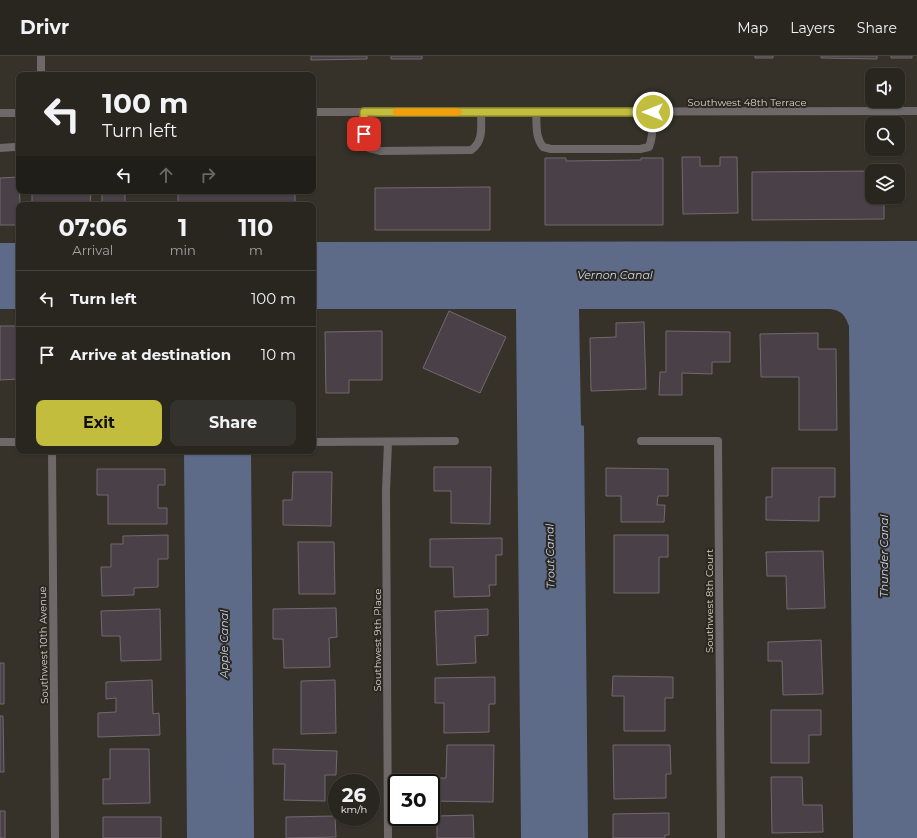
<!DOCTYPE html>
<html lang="en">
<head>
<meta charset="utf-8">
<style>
	:root { --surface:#28261f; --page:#34322c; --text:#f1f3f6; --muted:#a5a5a4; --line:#44433d; --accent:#c3bd3e }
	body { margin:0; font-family:Montserrat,sans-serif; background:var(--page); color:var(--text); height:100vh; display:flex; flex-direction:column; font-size:15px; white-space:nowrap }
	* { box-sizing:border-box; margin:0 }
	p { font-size:13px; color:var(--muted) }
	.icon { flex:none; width:22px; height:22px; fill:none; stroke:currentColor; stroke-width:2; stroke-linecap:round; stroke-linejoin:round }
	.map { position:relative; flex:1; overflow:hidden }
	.details { position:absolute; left:16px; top:146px; width:300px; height:252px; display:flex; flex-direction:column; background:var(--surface); border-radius:8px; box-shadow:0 1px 3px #0004,0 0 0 1px var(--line) }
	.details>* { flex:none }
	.guide { position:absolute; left:16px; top:16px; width:300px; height:122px; border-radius:8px; box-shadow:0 1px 3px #0004,0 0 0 1px var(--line); background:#28261f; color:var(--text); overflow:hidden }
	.controls { position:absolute; left:865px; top:12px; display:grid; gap:8px }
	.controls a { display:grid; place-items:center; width:40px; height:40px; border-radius:8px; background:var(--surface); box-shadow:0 1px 3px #0004,0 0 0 1px var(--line); font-size:20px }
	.speed { position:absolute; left:328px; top:718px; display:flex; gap:8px; font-size:20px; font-weight:700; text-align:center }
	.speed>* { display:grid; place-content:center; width:52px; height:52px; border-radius:50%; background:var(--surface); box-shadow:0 1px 3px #0004,0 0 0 1px var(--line); line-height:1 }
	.speed small { font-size:10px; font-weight:400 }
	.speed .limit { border:2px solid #111; border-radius:6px; background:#fff; color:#111 }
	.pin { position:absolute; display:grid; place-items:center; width:34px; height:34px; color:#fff; margin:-17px; border-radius:8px; box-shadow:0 2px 6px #0006 }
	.me { position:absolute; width:44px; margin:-22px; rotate:270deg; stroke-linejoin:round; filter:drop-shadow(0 0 3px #0008) }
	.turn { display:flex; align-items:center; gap:14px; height:84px; padding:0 20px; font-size:18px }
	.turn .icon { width:52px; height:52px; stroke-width:2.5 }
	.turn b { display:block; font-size:28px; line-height:34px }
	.lanes { display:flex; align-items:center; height:38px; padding:0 20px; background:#0003; justify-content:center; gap:20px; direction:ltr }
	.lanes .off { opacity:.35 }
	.eta { display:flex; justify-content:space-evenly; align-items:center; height:68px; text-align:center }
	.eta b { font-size:24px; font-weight:700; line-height:28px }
	.button { display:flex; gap:8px; margin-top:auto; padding:8px 20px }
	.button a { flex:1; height:46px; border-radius:8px; background:var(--accent); color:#111; font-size:16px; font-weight:700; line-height:46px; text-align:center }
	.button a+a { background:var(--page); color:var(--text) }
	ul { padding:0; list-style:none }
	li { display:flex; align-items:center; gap:12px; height:56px; padding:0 20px; border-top:1px solid var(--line) }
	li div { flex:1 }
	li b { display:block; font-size:15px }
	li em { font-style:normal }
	header { display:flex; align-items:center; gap:24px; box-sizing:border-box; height:56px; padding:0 20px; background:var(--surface); border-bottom:1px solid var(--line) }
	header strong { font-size:19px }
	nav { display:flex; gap:22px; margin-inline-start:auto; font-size:14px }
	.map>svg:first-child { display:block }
	.water { fill:#5d6b88 }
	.building { fill:#494147; stroke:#726970 }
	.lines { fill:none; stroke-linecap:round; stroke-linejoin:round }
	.lane { stroke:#6e6869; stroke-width:8 }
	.street { stroke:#6e6869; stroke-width:8 }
	.route-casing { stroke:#7f7b28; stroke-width:10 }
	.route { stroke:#c3bd3e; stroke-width:7 }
	.slow { stroke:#f59e0b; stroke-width:7 }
	.labels { text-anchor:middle; stroke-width:4; stroke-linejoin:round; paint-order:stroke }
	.street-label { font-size:10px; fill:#d4d2cc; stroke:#2c2820 }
	.water-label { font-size:11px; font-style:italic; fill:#c8d8f8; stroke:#2c2820 }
</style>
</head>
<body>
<header>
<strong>Drivr</strong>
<nav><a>Map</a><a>Layers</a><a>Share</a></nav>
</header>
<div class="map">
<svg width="917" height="782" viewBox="0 0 917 782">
	<rect width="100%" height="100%" fill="#363229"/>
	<path class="water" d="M 917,185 L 917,782 L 853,782 L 849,270 C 844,256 839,253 825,253 L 579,253 L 581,369 L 584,370 L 588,782 L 521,782 L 516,253 L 313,253 L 313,186 Z
		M 0,187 L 19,187 L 19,253 L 0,253 Z
		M 184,395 L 251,395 L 254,782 L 187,782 Z"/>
	<path class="building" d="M 311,0 L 367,0 L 367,3 L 311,4 Z
		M 391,0 L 422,0 L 422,3 L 391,3 Z
		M 755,0 L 773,0 L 773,2 L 755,2 Z
		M 821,0 L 877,0 L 877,3 L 821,2 Z
		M 891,0 L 912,0 L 912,2 L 891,2 Z
		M 682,101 L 700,101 L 700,110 L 720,110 L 720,101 L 737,101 L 738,157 L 683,158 Z
		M 545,102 L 566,102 L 566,105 L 641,104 L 641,102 L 663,102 L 663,169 L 545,169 Z
		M 872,115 L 872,141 L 884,141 L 884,163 L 752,164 L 752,116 Z
		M 19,121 L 20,149 L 19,149 L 19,169 L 0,169 L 0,122 Z
		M 490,131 L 490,174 L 375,174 L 375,132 Z
		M 32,135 L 91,135 L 90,149 L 32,149 Z
		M 102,135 L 141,135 L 125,135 L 125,149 L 102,149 Z
		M 178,135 L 295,135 L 295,149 L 178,149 Z
		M 449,255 L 506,281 L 480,337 L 423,312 Z
		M 644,266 L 646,333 L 591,335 L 590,282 L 616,281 L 616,267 Z
		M 0,270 L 17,270 L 17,284 L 19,284 L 19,323 L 0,324 Z
		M 382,275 L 382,324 L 349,324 L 349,337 L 326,337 L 325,276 Z
		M 666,275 L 730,276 L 730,306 L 712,306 L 712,318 L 682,317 L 682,339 L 659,339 L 660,316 L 666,316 Z
		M 818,277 L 818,293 L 836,293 L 837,374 L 799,374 L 799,321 L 761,321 L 760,278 Z
		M 434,411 L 491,411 L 490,468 L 451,467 L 451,435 L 434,435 Z
		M 606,412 L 668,413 L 668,440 L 658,440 L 657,449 L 665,449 L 664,466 L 621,466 L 621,440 L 606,440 Z
		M 772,412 L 835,412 L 835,441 L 819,441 L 819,465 L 766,464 L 766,441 L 772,441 Z
		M 97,413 L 165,413 L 165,429 L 158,429 L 158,452 L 167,452 L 167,468 L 108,468 L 108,439 L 97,439 Z
		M 293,416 L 332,416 L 331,470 L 283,469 L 283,444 L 292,444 Z
		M 168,479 L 168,503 L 158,503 L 158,531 L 134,532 L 134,539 L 102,540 L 101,511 L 111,511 L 111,488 L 123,488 L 123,480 Z
		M 614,479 L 668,479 L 668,501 L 659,501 L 659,537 L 614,537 Z
		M 502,482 L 502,499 L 496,499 L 496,529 L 489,529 L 490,540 L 454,541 L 453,511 L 430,511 L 430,483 Z
		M 298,486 L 334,486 L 335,538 L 299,538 Z
		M 823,495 L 825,552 L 787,553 L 786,520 L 767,520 L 766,496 Z
		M 336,552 L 337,581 L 329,582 L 330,611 L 284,612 L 283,583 L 273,583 L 273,553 Z
		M 160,553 L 161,604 L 121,605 L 120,580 L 102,580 L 101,555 Z
		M 488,553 L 488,579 L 475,580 L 476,607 L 437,609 L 435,555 Z
		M 821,584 L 823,638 L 783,639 L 782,605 L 768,605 L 768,586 Z
		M 0,607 L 4,607 L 4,648 L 0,648 Z
		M 613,620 L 673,621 L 673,642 L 665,642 L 665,675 L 624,675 L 624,640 L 612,640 Z
		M 495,621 L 495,648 L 489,648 L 489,676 L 444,677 L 444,647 L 435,647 L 435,622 Z
		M 152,624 L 153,658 L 159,657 L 160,679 L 98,681 L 98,657 L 116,656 L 116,642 L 106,643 L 106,626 Z
		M 335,624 L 336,677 L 301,678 L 301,625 Z
		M 771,654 L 821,654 L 821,679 L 809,679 L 809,707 L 771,707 Z
		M 0,660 L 3,660 L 4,716 L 0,716 Z
		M 447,689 L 494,689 L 493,746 L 431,745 L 431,722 L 446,722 Z
		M 613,689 L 670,689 L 671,718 L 666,718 L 666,742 L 614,743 Z
		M 110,693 L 149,693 L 150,747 L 103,748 L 103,723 L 110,723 Z
		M 273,693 L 337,695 L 336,719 L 325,719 L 325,745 L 284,744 L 285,708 L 273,708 Z
		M 771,721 L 802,721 L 803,749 L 822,749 L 823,776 L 772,777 Z
		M 0,755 L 5,755 L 5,782 L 0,782 Z
		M 669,757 L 669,779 L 665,779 L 665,782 L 613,782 L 613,758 Z
		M 473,759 L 474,782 L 437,782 L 437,760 Z
		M 335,760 L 336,781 L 286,782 L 286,761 Z
		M 103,761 L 161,761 L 161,782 L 103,782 Z"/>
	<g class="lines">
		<path class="lane" d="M 364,56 C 364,69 363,80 369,92 L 381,95 L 471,94 C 484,86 481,69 481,56
			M 536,56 C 537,69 535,81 543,91 L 551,93 L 640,93 L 649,91 C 654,80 652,67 653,56
			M 0,92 L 14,91"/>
		<path class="street" d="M 41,0 L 41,19
			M 313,56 L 917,55
			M 0,57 L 19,57
			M 641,385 L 718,385 L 721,782
			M 0,386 L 19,386
			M 313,386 L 455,385
			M 52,395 L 55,782
			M 388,782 L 386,435 L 388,386"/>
	</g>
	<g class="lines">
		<g class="route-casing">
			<path id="route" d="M 364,78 L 364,56 L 653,56"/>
		</g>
		<use href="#route" class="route"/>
		<path class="slow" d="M 396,56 L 458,56"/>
	</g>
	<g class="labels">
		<g class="street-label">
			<text x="747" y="50">Southwest 48th Terrace</text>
			<text transform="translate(709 545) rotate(-90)" y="4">Southwest 8th Court</text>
			<text transform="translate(377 584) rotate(-90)" y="4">Southwest 9th Place</text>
			<text transform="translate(43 589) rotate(-91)" y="4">Southwest 10th Avenue</text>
		</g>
		<g class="water-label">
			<text x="615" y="223">Vernon Canal</text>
			<text transform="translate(550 500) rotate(-91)" y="4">Trout Canal</text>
			<text transform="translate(884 500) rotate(-90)" y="4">Thunder Canal</text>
			<text transform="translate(224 588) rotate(-90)" y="4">Apple Canal</text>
		</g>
	</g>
</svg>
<div class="controls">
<a><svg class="icon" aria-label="sound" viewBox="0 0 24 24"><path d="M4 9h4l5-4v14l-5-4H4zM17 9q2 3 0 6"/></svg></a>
<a><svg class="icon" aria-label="search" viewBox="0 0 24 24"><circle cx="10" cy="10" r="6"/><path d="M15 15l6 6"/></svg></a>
<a><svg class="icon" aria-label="layers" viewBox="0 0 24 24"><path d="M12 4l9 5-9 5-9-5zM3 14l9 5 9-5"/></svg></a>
</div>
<div class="speed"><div>26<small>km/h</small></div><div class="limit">30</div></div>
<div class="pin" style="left:364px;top:78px;background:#d93025"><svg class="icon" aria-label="arrive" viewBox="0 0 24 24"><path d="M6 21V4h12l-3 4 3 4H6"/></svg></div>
<svg class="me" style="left:653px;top:56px" viewBox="-20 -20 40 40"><circle r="17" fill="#c3bd3e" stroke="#fff" stroke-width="3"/><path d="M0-11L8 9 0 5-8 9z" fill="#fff"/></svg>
<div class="guide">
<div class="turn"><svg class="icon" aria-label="left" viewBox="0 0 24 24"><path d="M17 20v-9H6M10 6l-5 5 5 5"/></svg><div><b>100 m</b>Turn left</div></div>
<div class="lanes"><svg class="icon" aria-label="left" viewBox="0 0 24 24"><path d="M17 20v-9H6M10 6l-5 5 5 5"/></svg><svg class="icon off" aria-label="ahead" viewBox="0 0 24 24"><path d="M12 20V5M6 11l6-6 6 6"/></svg><svg class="icon off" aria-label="right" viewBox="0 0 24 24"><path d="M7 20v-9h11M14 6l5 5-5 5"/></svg></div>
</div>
<section class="details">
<div class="eta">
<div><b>07:06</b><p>Arrival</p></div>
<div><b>1</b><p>min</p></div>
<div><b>110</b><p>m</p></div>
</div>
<ul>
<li><svg class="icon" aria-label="left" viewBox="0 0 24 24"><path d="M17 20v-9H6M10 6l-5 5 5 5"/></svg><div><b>Turn left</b></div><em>100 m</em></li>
<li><svg class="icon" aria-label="arrive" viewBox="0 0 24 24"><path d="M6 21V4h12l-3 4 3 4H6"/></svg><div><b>Arrive at destination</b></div><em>10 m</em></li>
</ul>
<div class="button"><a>Exit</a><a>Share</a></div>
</section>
</div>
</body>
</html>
